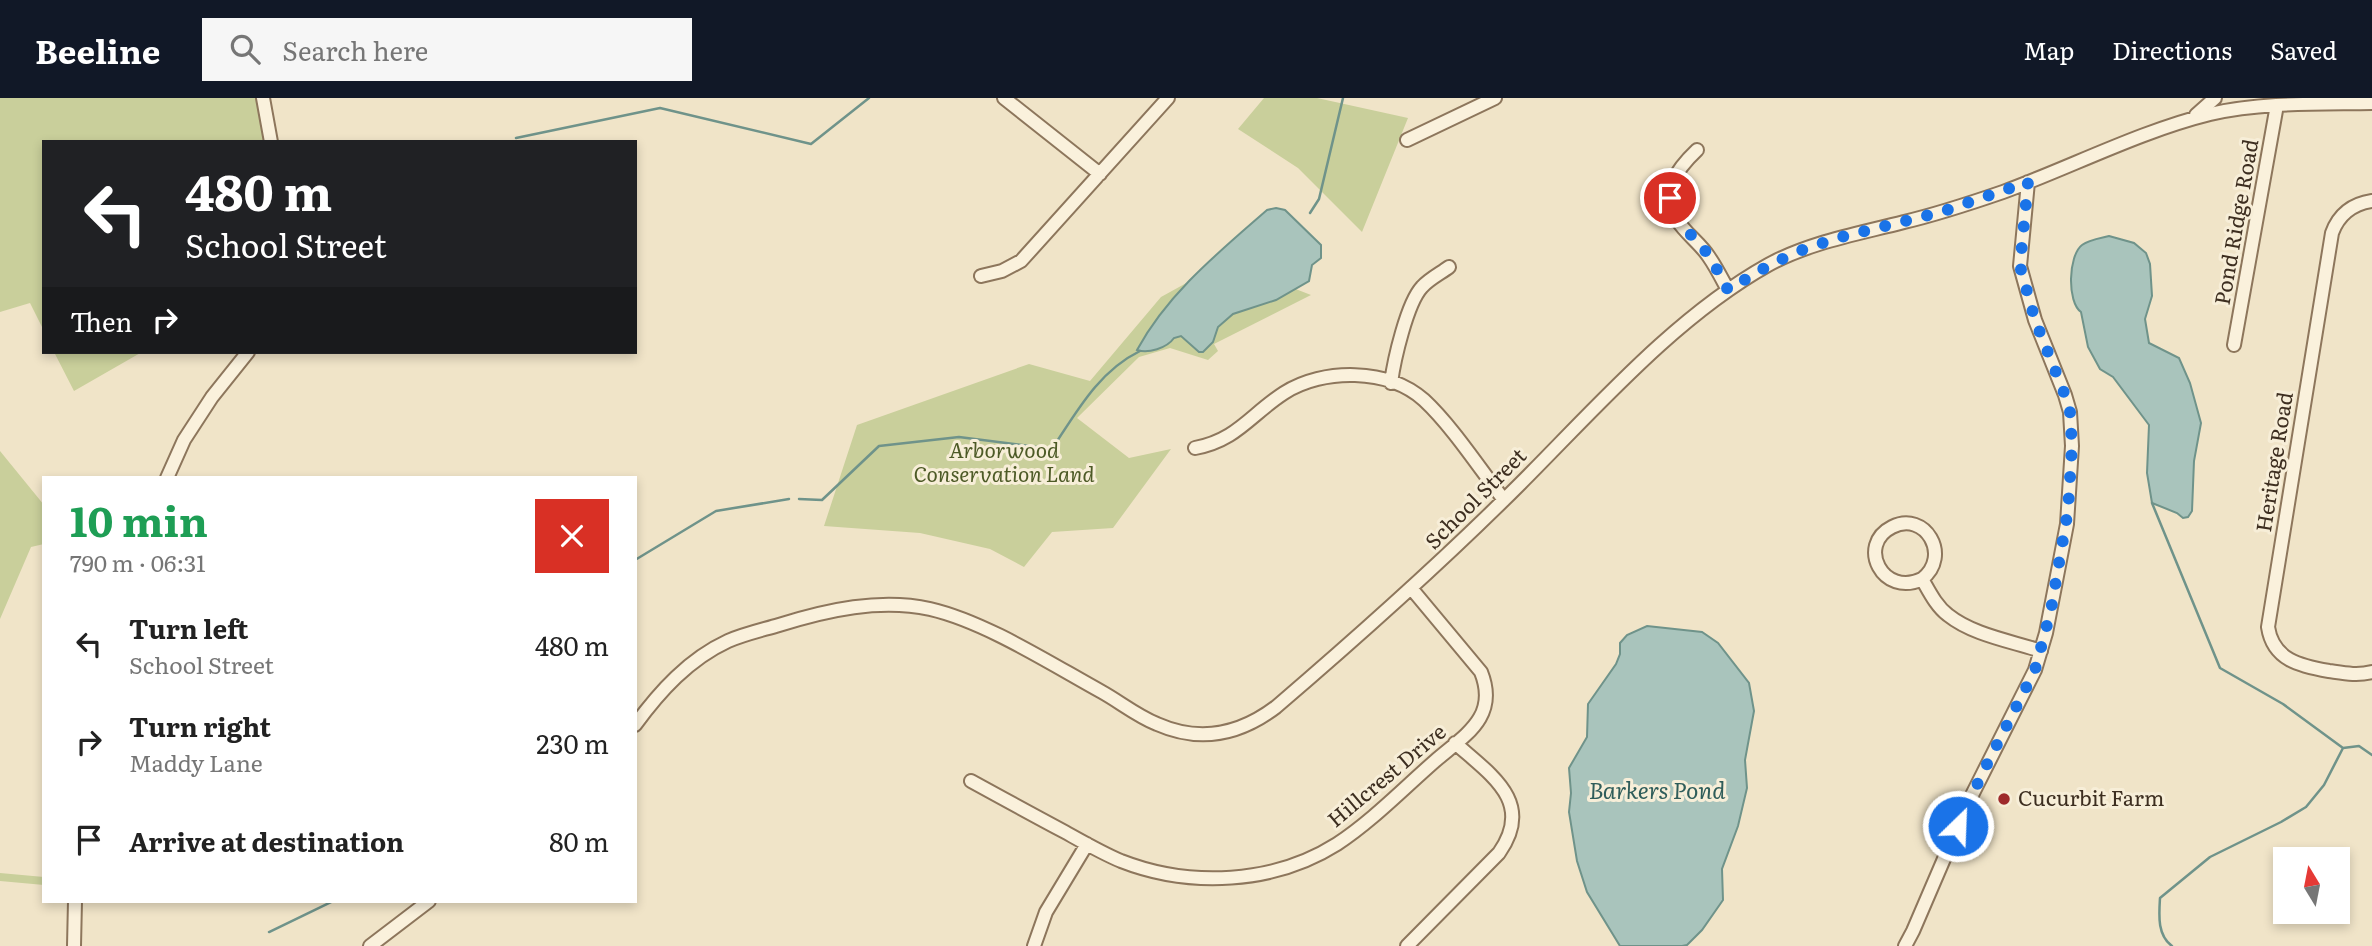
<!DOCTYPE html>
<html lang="en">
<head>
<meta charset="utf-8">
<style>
	:root { --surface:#fff; --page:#f6f6f6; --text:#222; --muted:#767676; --accent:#111827 }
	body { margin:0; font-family:Literata,serif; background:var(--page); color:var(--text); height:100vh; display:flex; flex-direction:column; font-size:26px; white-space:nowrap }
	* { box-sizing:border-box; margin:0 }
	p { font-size:23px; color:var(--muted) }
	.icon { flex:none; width:38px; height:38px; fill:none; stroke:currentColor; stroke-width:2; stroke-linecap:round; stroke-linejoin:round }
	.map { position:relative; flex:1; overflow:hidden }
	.details { position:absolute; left:42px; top:378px; width:595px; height:427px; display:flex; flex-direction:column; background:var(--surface); border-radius:0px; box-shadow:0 4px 10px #0003 }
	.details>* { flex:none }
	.top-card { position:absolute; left:42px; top:42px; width:595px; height:214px; border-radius:0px; box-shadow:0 4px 10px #0003; background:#202124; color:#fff; overflow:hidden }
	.needle { width:46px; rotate:350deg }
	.buttons { position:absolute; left:2273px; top:749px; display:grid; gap:14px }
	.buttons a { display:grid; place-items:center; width:77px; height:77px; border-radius:0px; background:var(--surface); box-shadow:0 4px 10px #0003; font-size:35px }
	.pin { position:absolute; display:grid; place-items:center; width:60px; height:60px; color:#fff; margin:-30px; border:4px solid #fff; border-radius:50%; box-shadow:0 2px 7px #0007 }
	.me { position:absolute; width:77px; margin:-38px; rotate:24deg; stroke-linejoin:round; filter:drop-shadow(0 0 5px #0008) }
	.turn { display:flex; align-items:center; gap:24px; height:147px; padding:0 28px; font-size:32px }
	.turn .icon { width:91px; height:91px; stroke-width:2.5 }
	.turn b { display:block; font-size:49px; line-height:60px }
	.then { display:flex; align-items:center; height:66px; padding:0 28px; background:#0003; gap:14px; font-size:26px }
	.round { display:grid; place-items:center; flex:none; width:74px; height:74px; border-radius:0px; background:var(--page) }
	.headline { display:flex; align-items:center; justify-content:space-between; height:119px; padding:0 28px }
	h1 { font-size:42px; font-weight:700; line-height:52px; color:#1e9e55 }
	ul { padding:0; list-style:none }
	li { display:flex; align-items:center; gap:21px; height:98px; padding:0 28px }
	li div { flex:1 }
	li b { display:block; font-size:26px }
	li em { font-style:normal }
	header { display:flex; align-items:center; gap:42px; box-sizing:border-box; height:98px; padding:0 35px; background:var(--accent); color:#fff }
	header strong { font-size:33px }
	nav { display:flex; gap:38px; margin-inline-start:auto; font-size:24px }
	.search { width:490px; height:63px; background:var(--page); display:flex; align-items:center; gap:18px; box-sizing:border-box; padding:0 24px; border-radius:0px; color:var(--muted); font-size:26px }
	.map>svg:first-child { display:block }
	.green { fill:#c9cf9b }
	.water { fill:#a9c4bc; stroke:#6f938a; stroke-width:2 }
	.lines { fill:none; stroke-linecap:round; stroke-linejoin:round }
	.stream { stroke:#6f938a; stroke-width:2.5 }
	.minor-casing { stroke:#8d765c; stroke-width:16 }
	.minor { stroke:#faf1dc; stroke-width:12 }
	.route { stroke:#1a73e8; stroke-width:12; stroke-dasharray:0 21.6 }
	.poi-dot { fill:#9e2a2b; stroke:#f7eed8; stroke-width:2.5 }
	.labels { text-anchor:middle; stroke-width:6; stroke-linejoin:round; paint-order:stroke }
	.street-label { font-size:21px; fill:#3d2e20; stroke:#f7eed8 }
	.park-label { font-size:21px; font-style:italic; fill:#4d5a26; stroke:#f7eed8 }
	.poi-label { font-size:21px; fill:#3d2e20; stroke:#f7eed8; text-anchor:start }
	.water-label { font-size:23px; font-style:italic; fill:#2f5d5a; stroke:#f7eed8 }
</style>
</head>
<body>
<header>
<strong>Beeline</strong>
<div class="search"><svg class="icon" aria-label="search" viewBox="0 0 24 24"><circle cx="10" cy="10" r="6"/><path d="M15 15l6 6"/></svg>Search here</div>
<nav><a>Map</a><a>Directions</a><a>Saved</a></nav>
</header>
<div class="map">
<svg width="2372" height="848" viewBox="0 0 2372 848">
	<rect width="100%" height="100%" fill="#f0e4c8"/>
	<path class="green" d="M 0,0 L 258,0 L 265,44 L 44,44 L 44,233 L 30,205 L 0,214 Z
		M 1264,0 L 1317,0 L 1408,20 L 1362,134 L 1298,70 L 1238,31 Z
		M 1266,141 L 1293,190 L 1311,197 L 1214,246 L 1218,253 L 1208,262 L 1170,250 L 1139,259 L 1077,320 L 1129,360 L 1171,351 L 1113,430 L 1052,434 L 1024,469 L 990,451 L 920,435 L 824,428 L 857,327 L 1029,266 L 1090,283 L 1161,199 Z
		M 54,254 L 142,254 L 74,293 Z
		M 0,353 L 44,407 L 44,446 L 31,449 L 0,521 Z
		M 0,775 L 44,779 L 44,787 L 0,783 Z"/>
	<path class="water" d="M 1276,110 L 1285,112 L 1321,147 L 1321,160 L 1312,167 L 1309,183 L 1276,202 L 1233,216 L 1218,229 L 1213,244 L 1203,254 L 1199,254 L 1181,238 L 1174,240 C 1167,250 1148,256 1137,252 C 1168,195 1219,154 1267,112 Z
		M 2109,138 L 2134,145 L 2146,155 L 2150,166 L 2152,198 L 2145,221 L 2149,245 L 2179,260 L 2190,285 L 2201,325 L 2194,363 L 2192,413 L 2188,419 L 2183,420 L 2177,415 L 2152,405 L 2147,375 L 2149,327 L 2113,279 L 2100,271 L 2088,249 L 2081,214 C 2067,204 2068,158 2082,147 C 2088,142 2101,140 2109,138 Z
		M 1647,528 L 1702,534 L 1718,545 L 1749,585 L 1754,613 L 1745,662 L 1747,690 L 1738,728 L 1722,771 L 1723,802 L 1702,832 L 1687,847 L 1682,848 L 1620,848 L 1587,794 L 1577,763 L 1569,714 L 1571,695 L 1569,670 L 1587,639 L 1588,606 L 1616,566 L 1620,556 L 1620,545 L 1627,537 Z"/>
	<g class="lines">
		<path class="stream" d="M 516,40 L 660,10 L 811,46 L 869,0
			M 1310,115 L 1319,101 L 1343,0
			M 799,401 L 822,402 L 879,348 L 959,339 L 1052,351 C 1077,313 1099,273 1140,253
			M 2152,405 L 2220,570 L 2283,606 L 2343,650
			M 635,462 L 716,413 L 789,401
			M 269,834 L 333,803
			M 2172,848 C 2157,837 2159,817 2160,800 L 2210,759 L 2281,724 L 2306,709 L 2324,687 L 2343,650 L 2359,648 L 2372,657"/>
		<g class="minor-casing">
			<path id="minor" d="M 263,0 L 271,44
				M 1004,0 L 1100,76
				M 2196,17 L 2215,0
				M 1407,42 L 1495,0
				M 1697,52 C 1678,70 1658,95 1677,122 C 1686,136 1700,145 1709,159 C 1716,169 1722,181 1728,192
				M 2372,103 C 2352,106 2339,116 2332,135 L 2268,529 C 2273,562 2300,568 2329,573 C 2343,575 2357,578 2372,574
				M 981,178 L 1002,173 L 1021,163 L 1168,0
				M 2234,247 L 2277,7
				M 1391,285 C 1394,262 1407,205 1422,189 C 1429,181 1441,175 1449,169
				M 1195,350 C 1237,342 1250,317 1284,295 C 1323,270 1388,270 1424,302 C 1452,328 1480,371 1504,402
				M 167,380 L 184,342 L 212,299 L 248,254
				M 1922,481 C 1883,500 1856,447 1892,429 C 1925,412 1952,458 1922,481 C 1929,493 1936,508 1948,517 C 1973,537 2011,543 2041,553
				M 635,627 C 660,593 689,561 728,543 C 744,536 762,532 779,527 C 827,512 880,500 930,511 C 986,524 1051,566 1102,594 C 1120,604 1137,618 1157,626 C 1200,645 1239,637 1276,609 C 1360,537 1442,464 1520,386 C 1595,311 1675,219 1768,167 C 1810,144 1858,136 1904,124 C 1938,116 1971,105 2003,94 C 2071,69 2141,33 2210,16 C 2263,4 2318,6 2372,5
				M 971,683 C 1002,700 1033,717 1065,734 C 1083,744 1102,755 1121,763 C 1190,790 1274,786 1337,746 C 1372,723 1403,691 1435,663 C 1465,637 1499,619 1481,574 L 1411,490
				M 74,848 L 75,803
				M 370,848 L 429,803
				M 1034,848 L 1046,814 L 1087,746
				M 1407,848 L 1499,755 C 1535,704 1491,677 1455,645
				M 1905,848 L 1913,833 L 1968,705 L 2035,572 L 2046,535 L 2067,426 L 2072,348 L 2070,314 L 2065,297 L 2035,222 L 2020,168 L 2028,84"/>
		</g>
		<use href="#minor" class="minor"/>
	</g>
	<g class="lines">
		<path class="route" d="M 1670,100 C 1674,127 1695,137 1709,158 C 1716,169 1722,181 1728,192 L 1771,166 L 1807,150 L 1845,138 L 1941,114 L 2028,84 L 2020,168 L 2035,222 L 2065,297 L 2070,314 L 2072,348 L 2068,412 L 2051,512 L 2035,572 L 1982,676 L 1958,728"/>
	</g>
	<circle class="poi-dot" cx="2004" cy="701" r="7"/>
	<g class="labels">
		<g class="street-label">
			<text transform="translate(2237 124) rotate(-80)" y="7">Pond Ridge Road</text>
			<text transform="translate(2275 364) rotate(-81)" y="7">Heritage Road</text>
			<text transform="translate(1476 401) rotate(-45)" y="7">School Street</text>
			<text transform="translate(1387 678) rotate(-40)" y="7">Hillcrest Drive</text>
		</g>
		<g class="park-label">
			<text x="1004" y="360">Arborwood<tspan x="1004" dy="24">Conservation Land</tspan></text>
		</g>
		<g class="poi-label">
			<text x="2018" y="708">Cucurbit Farm</text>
		</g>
		<g class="water-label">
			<text x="1657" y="701">Barkers Pond</text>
		</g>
	</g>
</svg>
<div class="buttons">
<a><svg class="needle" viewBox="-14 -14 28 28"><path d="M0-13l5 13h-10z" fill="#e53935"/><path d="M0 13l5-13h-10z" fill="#767676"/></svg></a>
</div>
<div class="pin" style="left:1670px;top:100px;background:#d93025"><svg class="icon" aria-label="arrive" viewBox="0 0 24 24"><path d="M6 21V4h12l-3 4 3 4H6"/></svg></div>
<svg class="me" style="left:1958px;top:728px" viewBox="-20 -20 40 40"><circle r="17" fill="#1a73e8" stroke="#fff" stroke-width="3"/><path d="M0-11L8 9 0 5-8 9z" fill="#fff"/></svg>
<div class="top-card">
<div class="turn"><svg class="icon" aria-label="left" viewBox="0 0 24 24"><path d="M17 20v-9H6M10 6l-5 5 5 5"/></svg><div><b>480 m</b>School Street</div></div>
<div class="then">Then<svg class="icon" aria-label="right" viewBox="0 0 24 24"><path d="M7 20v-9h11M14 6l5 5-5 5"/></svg></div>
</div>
<section class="details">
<div class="headline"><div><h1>10 min</h1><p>790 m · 06:31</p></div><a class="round" style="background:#d93025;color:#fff"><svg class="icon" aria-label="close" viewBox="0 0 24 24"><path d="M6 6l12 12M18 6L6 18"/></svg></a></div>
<ul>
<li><svg class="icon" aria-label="left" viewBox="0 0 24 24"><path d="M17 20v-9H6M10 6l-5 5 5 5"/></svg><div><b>Turn left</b><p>School Street</p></div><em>480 m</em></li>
<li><svg class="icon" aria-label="right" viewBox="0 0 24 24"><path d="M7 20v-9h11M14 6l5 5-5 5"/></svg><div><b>Turn right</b><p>Maddy Lane</p></div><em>230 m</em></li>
<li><svg class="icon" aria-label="arrive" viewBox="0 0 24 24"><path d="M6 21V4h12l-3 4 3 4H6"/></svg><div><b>Arrive at destination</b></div><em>80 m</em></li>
</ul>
</section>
</div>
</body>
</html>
